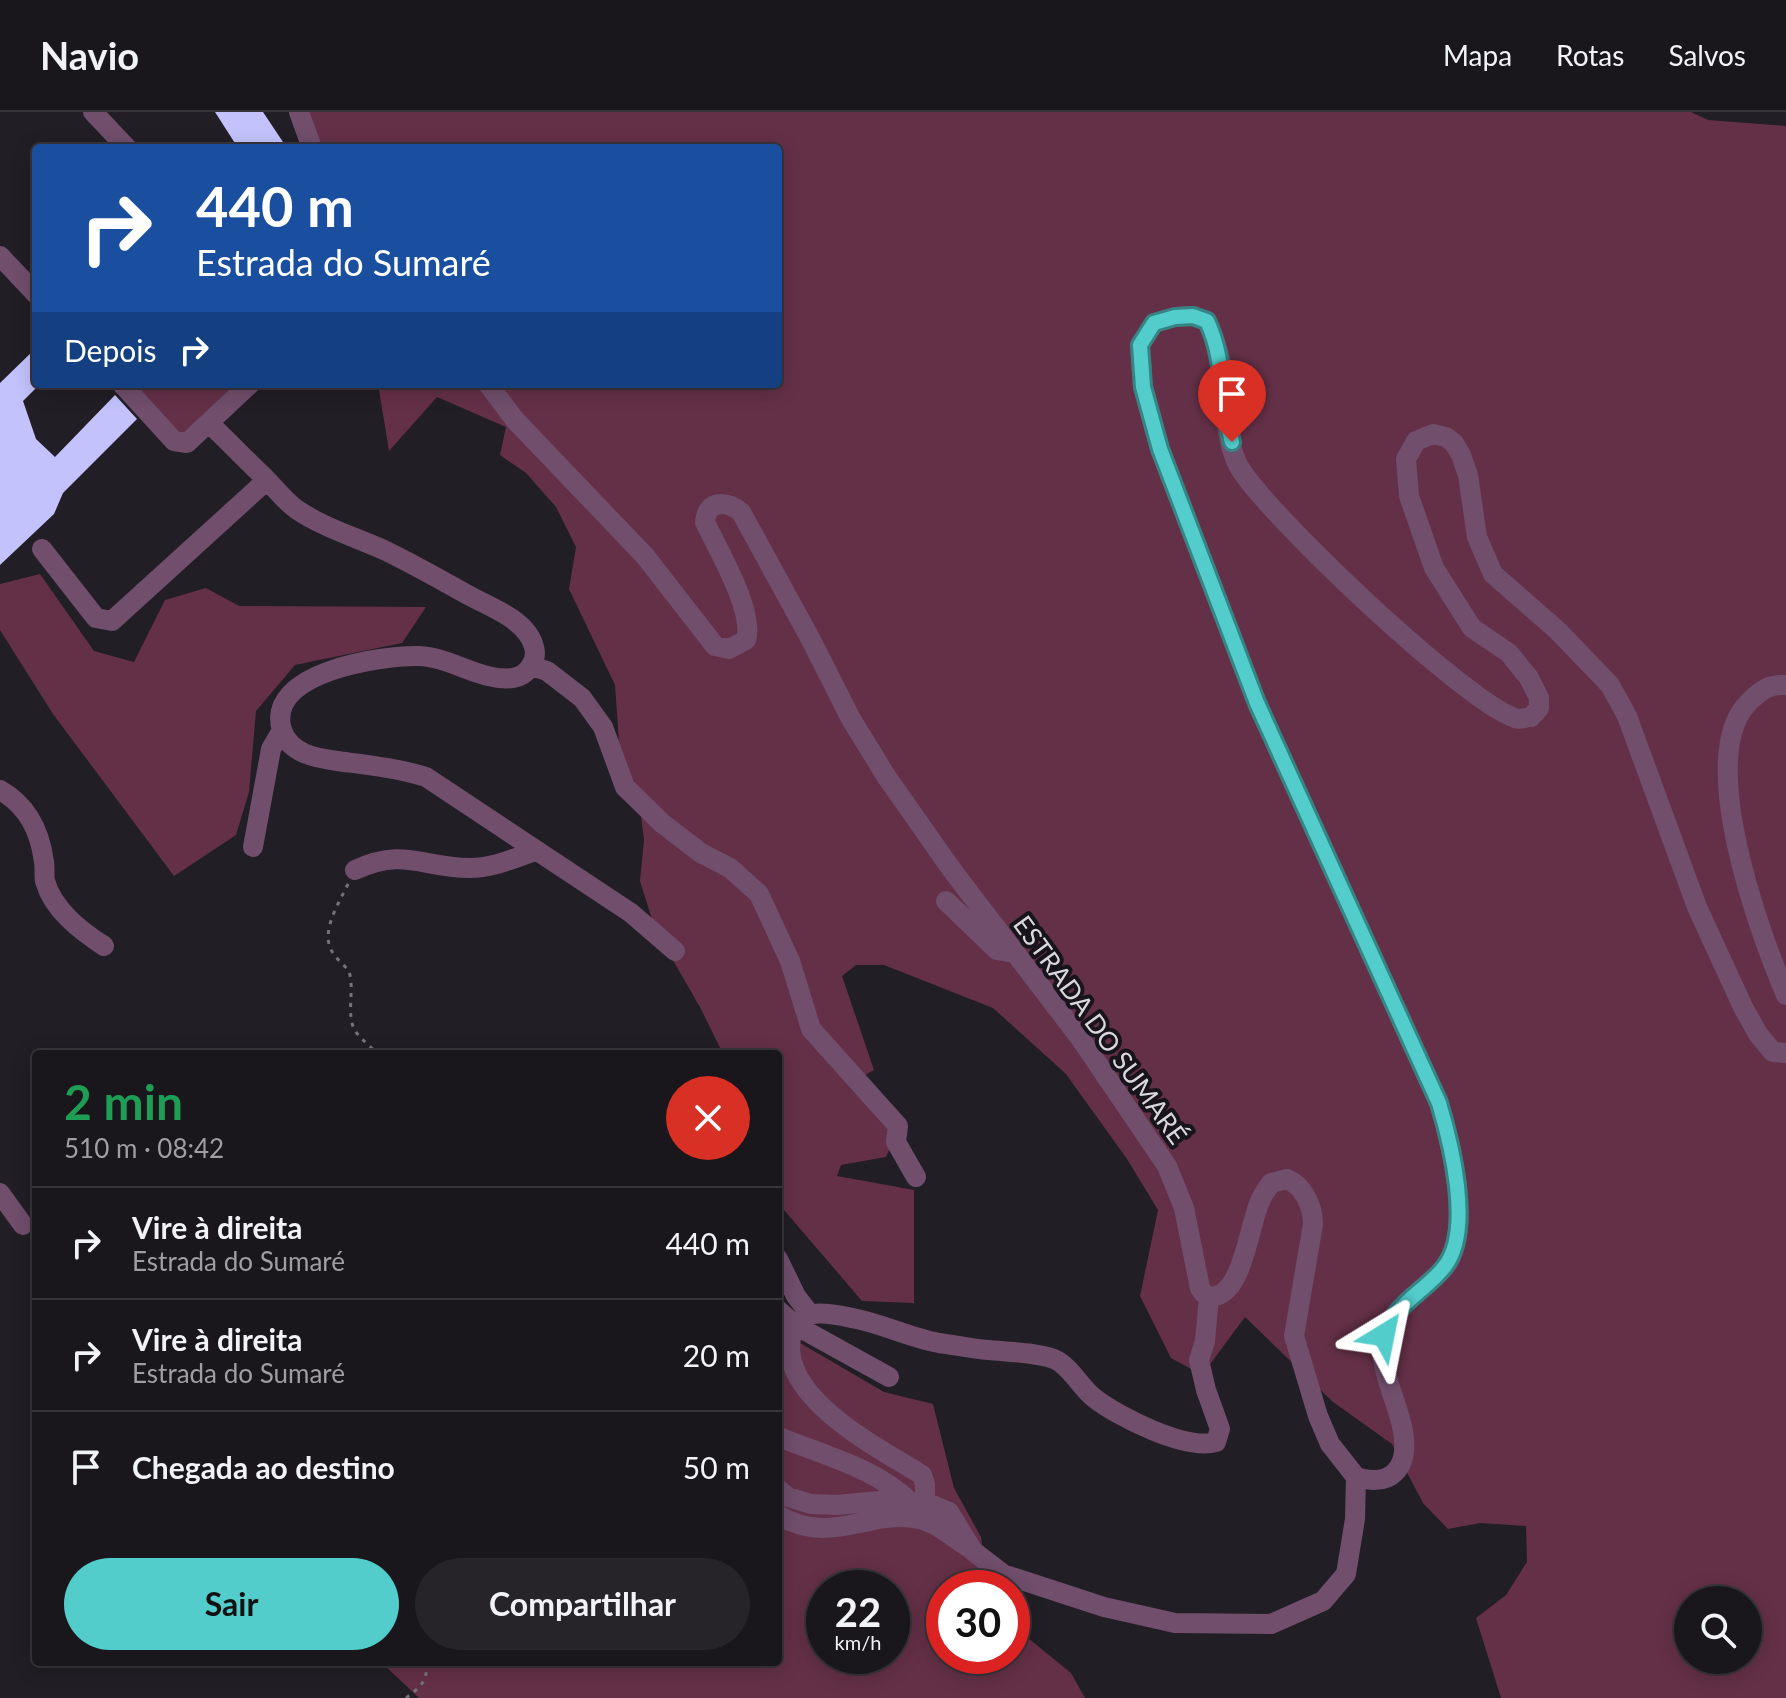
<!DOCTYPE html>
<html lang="pt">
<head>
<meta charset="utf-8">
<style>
	:root { --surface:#19161c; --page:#262329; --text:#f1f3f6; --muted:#9f9fa3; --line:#37353b; --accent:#52cdcc }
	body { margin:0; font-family:Lato,sans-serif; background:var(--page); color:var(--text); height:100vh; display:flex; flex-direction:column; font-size:30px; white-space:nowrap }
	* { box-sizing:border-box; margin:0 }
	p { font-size:26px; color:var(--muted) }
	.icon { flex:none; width:44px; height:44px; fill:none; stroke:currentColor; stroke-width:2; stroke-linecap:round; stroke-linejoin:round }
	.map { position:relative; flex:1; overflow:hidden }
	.drawer { position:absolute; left:32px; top:938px; width:750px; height:616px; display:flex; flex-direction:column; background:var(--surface); border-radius:8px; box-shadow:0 4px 20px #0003,0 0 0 2px var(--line) }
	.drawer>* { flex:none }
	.top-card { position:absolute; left:32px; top:32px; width:750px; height:244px; border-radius:8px; box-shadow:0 4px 20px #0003,0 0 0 2px var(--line); background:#1a4fa0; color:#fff; overflow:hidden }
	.controls { position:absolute; left:1674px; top:1474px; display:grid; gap:16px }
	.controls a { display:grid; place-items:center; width:88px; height:88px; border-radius:50%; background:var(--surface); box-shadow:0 4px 20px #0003,0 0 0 2px var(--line); font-size:40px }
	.speed { position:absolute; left:806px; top:1458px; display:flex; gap:16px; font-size:40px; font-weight:700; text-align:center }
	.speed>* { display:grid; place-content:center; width:104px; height:104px; border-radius:50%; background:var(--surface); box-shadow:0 4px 20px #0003,0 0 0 2px var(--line); line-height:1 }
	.speed small { font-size:20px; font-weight:400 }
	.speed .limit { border:12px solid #d22; background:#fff; color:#111 }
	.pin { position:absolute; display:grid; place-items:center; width:68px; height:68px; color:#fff; margin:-82px -34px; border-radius:50% 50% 50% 0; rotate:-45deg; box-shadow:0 0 8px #0007 }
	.pin .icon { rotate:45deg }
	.me { position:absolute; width:88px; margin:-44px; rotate:35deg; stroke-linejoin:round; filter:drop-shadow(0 0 6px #0008) }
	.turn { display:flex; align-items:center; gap:28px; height:168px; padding:0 32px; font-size:36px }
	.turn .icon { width:104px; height:104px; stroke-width:2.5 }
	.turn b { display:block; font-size:56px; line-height:68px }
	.then { display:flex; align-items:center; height:76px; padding:0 32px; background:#0003; gap:16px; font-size:30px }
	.round { display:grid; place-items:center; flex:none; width:84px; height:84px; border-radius:42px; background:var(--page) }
	.summary { display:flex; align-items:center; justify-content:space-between; height:136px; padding:0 32px }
	h1 { font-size:48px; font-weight:700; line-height:60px; color:#1e9e55 }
	.action { display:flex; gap:16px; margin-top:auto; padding:16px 32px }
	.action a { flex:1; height:92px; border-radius:48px; background:var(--accent); color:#111; font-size:32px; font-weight:700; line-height:92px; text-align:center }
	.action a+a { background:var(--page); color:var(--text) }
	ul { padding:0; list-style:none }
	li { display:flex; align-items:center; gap:24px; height:112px; padding:0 32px; border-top:2px solid var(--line) }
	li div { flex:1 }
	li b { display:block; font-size:30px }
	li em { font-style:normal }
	header { display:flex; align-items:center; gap:48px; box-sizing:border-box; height:112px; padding:0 40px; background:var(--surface); border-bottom:2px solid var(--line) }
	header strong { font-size:38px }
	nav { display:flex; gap:44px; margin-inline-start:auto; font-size:28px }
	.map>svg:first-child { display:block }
	.green { fill:#643047; fill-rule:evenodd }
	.building { fill:#c3c2fc }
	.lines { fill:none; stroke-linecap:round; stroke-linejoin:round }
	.path { stroke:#757379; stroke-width:3; stroke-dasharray:4 6; stroke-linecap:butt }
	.minor { stroke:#704e6c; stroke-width:20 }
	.route-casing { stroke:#358585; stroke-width:20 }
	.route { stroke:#52cdcc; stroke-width:14 }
	.labels { text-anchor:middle; stroke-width:8; stroke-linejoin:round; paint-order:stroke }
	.street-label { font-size:26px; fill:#dad8dd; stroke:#18141c }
</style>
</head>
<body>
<header>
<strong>Navio</strong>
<nav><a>Mapa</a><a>Rotas</a><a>Salvos</a></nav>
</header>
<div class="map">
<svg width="1786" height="1586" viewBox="0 0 1786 1586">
	<rect width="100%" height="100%" fill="#211e25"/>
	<path class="green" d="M 309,0 L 1691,0 L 1708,8 L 1786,14 L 1786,1586 L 1501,1586 L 1476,1506 L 1506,1483 L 1527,1450 L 1526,1414 L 1480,1411 L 1448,1417 L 1423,1391 L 1392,1332 L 1333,1290 L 1245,1205 L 1202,1263 L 1171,1246 L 1140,1184 L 1158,1098 L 1127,1047 L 1066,962 L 993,896 L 884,853 L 856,853 L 842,864 L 874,958 L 856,968 L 898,1018 L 886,1045 L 841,1053 L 837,1064 L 914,1078 L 914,1191 L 862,1189 L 778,1091 L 778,942 L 723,942 L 701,897 L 655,817 L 640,769 L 644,728 L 639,688 L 621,658 L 615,573 L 569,477 L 576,435 L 556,395 L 526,361 L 500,343 L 506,315 L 437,285 L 389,339 L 378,272 L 778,272 L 778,36 L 315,36 ZM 1688,1488 L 1748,1488 L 1748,1548 L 1688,1548 Z
		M 130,272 L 245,272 L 185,329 Z
		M 40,462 L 94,539 L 134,550 L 165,488 L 206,476 L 239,494 L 426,495 L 402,531 L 295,553 L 256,599 L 249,680 L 236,723 L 174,764 L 53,602 L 0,518 L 0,472 Z
		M 778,1218 L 884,1280 L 933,1292 L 954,1376 L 981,1425 L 988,1476 L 944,1476 L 944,1544 L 1012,1544 L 1012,1513 L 1071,1561 L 1085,1586 L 419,1586 L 381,1550 L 778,1550 ZM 824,1476 L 892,1476 L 892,1544 L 824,1544 Z"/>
	<path class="building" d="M 215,0 L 263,0 L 287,36 L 238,36 Z
		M 36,236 L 36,276 L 23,289 L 36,327 L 55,345 L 115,283 L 137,307 L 63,381 L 54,402 L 0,453 L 0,271 Z"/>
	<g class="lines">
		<path class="path" d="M 348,772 C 339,791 319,821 333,841 C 337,848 345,853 349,860 C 352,867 351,878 351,885 C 349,920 354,919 378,942
			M 406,1586 C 419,1576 430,1568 425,1550"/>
		<path class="minor" d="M 93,0 L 127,36
			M 299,0 L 312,36
			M 0,144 L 36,182
			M 122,272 L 174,329 L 187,331 L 250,272
			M 488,272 L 515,308 L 645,444 L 715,534 L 729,537 L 746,528 C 755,500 718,438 705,410 C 707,387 727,389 741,400 L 810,526 L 851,607 L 886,664 L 952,758 L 1080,926 L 1167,1054 L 1184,1096 L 1200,1176 C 1204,1183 1207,1186 1216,1184 C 1244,1177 1249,1111 1261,1087 C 1263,1082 1268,1076 1271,1071 L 1287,1067 C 1304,1074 1313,1095 1313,1112 L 1294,1224 L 1318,1304 L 1330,1332 L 1356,1365 C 1393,1376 1409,1355 1403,1319 C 1398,1289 1377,1256 1384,1224 C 1391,1195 1425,1178 1444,1156 C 1474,1121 1451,1032 1439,991 L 1257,591 L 1160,337 L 1143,275 L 1140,233 L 1154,211 L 1175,205 L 1193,204 L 1207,209 C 1216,228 1222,252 1224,273 C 1226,299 1226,327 1237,351 C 1258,395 1474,599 1519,607 C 1519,607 1530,605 1531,605 L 1539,596 L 1539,586 L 1529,566 L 1509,541 L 1472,516 L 1434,456 L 1409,384 L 1406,347 L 1416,329 L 1433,322 L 1446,325 L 1454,331 L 1461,343 L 1468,363 L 1477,425 L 1493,462 L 1557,518 L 1610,573 L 1627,604 L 1697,795 L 1743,895 L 1758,922 L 1773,940 L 1786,941
			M 210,312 C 229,330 247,349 266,367 C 276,377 285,389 296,397 C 322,415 355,425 384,438 C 413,452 441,468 470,484 C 492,496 527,508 534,535 C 538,549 527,564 513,566 C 481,570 451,545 419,544 C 383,543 264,560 282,618 C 290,642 316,646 337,649 C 367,653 397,656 426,665 L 631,801 L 675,839
			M 42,437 L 96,506 L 112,509 L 267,368
			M 531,554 L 547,559 L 582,586 L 603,615 L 625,675 L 663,712 L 701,741 L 730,756 L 759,782 L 790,849 L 811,917 L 898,1014 L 896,1030 L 916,1065
			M 1786,573 C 1769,572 1761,578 1749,590 C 1694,643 1760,822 1786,883
			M 0,678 C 28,694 40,719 44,750 C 45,756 44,764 45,769 C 53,798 81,819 104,834
			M 253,735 L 271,637 L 282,618
			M 355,758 C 405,735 422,756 470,756 C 493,756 514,746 536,739
			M 946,789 L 997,838 L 1014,841
			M 0,1081 L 23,1113
			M 778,1147 L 796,1184 L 809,1201
			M 778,1198 L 795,1213 L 889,1265
			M 779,1325 C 823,1343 875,1356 909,1389
			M 778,1377 L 788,1385 L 811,1392 L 837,1393 L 889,1388 L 925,1390 L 949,1400 L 973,1439 L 1003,1462 L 1104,1495 L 1175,1511 L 1271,1512 L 1323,1489 L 1346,1462 L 1355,1407 L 1356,1365
			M 925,1390 L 925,1372 L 922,1363 C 879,1336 771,1282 793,1219 C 803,1192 836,1203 857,1207 C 885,1213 911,1226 939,1231 C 955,1233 972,1237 988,1238 C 1009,1240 1033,1240 1054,1247 C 1069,1253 1080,1274 1093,1285 C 1116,1304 1186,1339 1216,1330 L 1220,1317 L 1206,1278 L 1199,1248 L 1205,1229 L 1209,1185
			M 778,1403 C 831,1435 871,1396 919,1407 C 937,1411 952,1425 968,1435"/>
	</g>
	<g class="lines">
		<g class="route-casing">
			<path id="route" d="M 1232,330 C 1221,290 1225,247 1207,209 L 1193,204 L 1175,205 L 1154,211 L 1140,233 L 1143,275 L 1160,337 L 1257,591 L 1439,991 C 1451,1031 1473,1118 1445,1154 C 1432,1172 1410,1184 1396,1202 C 1391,1208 1388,1216 1384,1223"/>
		</g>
		<use href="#route" class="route"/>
	</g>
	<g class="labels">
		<g class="street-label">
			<text transform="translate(1100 918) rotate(54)" y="9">ESTRADA DO SUMARÉ</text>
		</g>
	</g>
</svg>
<div class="controls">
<a><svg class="icon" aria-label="search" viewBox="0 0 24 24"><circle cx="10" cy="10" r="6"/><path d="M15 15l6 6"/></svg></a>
</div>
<div class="speed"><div>22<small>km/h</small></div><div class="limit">30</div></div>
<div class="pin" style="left:1232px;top:330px;background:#d93025"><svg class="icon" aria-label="arrive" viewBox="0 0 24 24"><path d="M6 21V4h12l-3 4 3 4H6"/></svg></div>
<svg class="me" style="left:1384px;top:1223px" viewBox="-20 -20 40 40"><path d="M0-17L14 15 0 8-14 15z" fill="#52cdcc" stroke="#fff" stroke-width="4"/></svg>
<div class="top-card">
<div class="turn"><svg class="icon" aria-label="right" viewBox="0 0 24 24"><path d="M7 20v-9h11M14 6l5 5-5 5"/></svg><div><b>440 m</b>Estrada do Sumaré</div></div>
<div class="then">Depois<svg class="icon" aria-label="right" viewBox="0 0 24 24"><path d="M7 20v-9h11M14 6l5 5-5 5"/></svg></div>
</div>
<section class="drawer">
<div class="summary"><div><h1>2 min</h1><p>510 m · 08:42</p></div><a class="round" style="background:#d93025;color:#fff"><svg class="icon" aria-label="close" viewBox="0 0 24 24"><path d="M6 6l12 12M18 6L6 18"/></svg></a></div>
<ul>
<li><svg class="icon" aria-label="right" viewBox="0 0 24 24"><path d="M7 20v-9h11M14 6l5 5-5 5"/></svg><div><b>Vire à direita</b><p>Estrada do Sumaré</p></div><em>440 m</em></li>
<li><svg class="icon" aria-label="right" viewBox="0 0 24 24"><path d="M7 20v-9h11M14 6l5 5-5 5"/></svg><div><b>Vire à direita</b><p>Estrada do Sumaré</p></div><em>20 m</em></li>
<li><svg class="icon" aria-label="arrive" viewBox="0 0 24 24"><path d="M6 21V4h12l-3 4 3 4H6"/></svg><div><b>Chegada ao destino</b></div><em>50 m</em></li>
</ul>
<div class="action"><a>Sair</a><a>Compartilhar</a></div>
</section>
</div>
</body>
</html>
